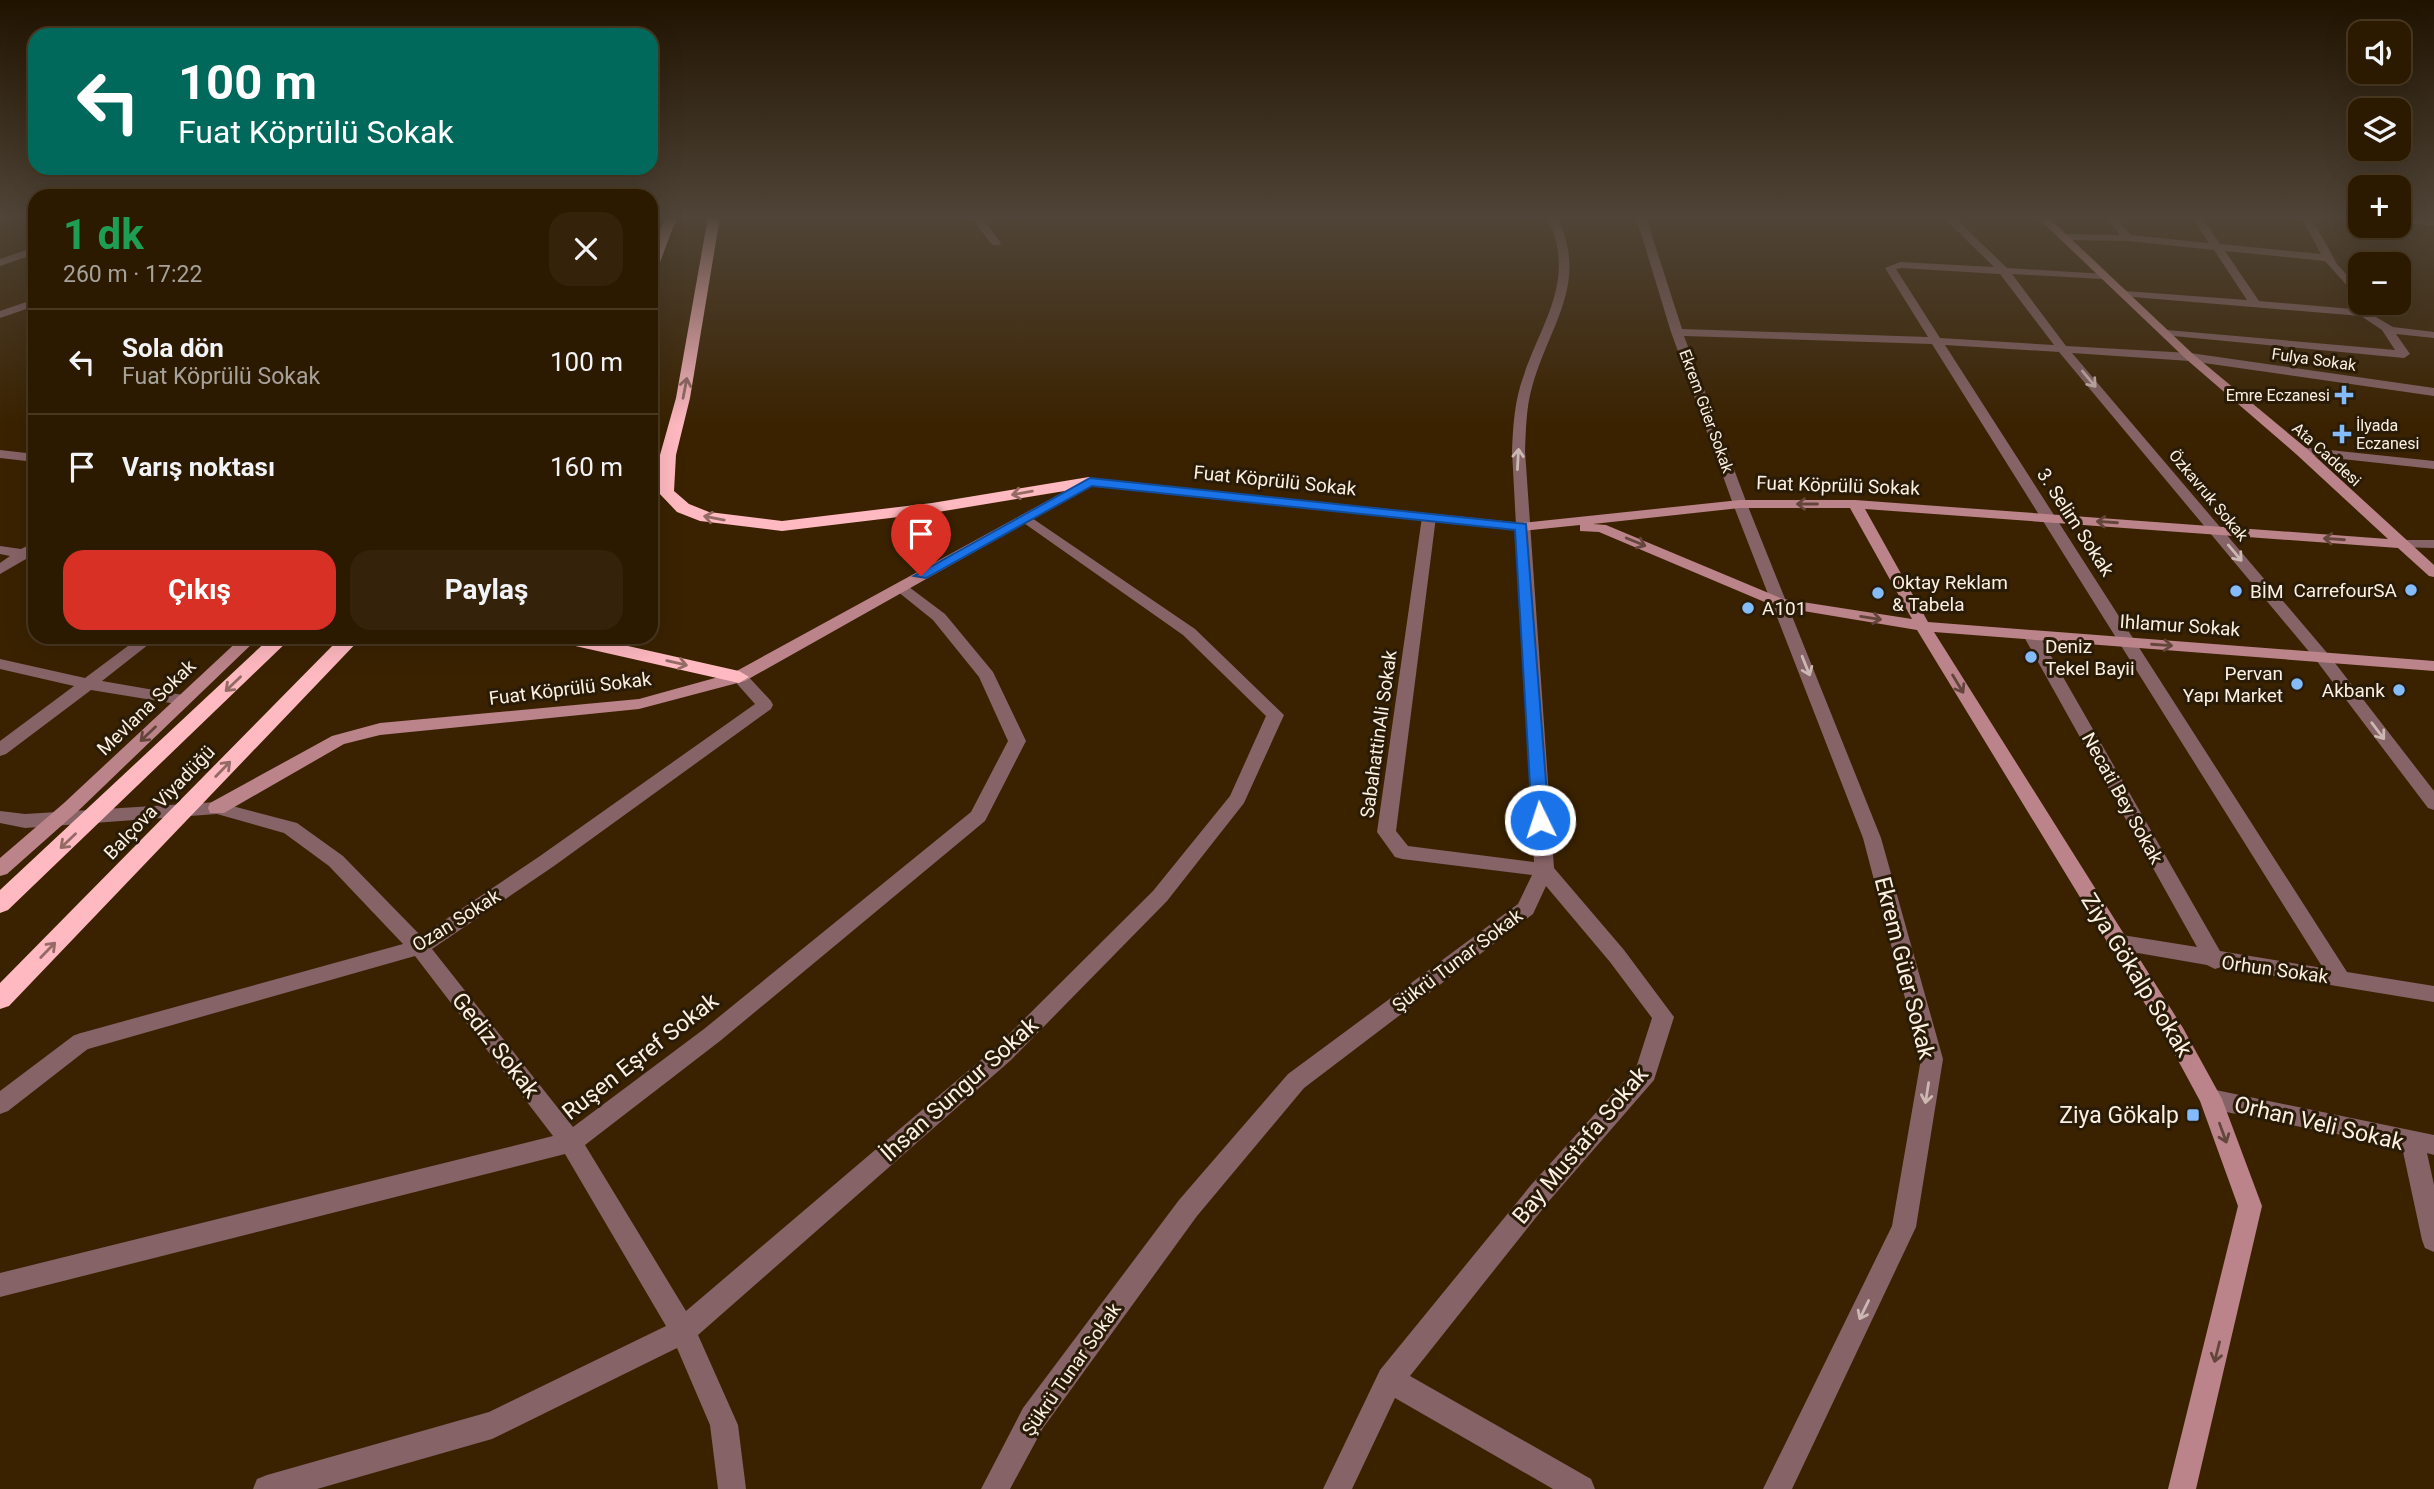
<!DOCTYPE html>
<html lang="tr">
<head>
<meta charset="utf-8">
<style>
	:root { --surface:#2c1a00; --page:#34230a; --text:#f1f3f6; --muted:#a6a199; --line:#483822; --accent:#d93025 }
	body { margin:0; font-family:Roboto,sans-serif; background:var(--page); color:var(--text); height:100vh; display:flex; flex-direction:column; font-size:26px; white-space:nowrap }
	* { box-sizing:border-box; margin:0 }
	p { font-size:23px; color:var(--muted) }
	.icon { flex:none; width:38px; height:38px; fill:none; stroke:currentColor; stroke-width:2; stroke-linecap:round; stroke-linejoin:round }
	.map { position:relative; flex:1; overflow:hidden }
	.drawer { position:absolute; left:28px; top:189px; width:630px; height:455px; display:flex; flex-direction:column; background:var(--surface); border-radius:21px; box-shadow:0 7px 28px #0002,0 0 0 2px var(--line) }
	.drawer>* { flex:none }
	.guide { position:absolute; left:28px; top:28px; width:630px; height:147px; border-radius:21px; box-shadow:0 7px 28px #0002,0 0 0 2px var(--line); background:#00695c; color:#fff; overflow:hidden }
	.buttons { position:absolute; left:2348px; top:21px; display:grid; gap:14px }
	.buttons a { display:grid; place-items:center; width:63px; height:63px; border-radius:14px; background:var(--surface); box-shadow:0 7px 28px #0002,0 0 0 2px var(--line); font-size:35px }
	.pin { position:absolute; display:grid; place-items:center; width:60px; height:60px; color:#fff; margin:-72px -30px; border-radius:50% 50% 50% 0; rotate:-45deg; box-shadow:0 0 7px #0007 }
	.pin .icon { rotate:45deg }
	.me { position:absolute; width:77px; margin:-38px; rotate:356deg; stroke-linejoin:round; filter:drop-shadow(0 0 5px #0008) }
	.turn { display:flex; align-items:center; gap:24px; height:147px; padding:0 35px; font-size:32px }
	.turn .icon { width:91px; height:91px; stroke-width:2.5 }
	.turn b { display:block; font-size:49px; line-height:60px }
	.round { display:grid; place-items:center; flex:none; width:74px; height:74px; border-radius:21px; background:var(--page) }
	.headline { display:flex; align-items:center; justify-content:space-between; height:119px; padding:0 35px }
	h1 { font-size:42px; font-weight:700; line-height:52px; color:#1e9e55 }
	.primary-button { display:flex; gap:14px; margin-top:auto; padding:14px 35px }
	.primary-button a { flex:1; height:80px; border-radius:21px; background:var(--accent); color:#fff; font-size:28px; font-weight:700; line-height:80px; text-align:center }
	.primary-button a+a { background:var(--page); color:var(--text) }
	ul { padding:0; list-style:none }
	li { display:flex; align-items:center; gap:21px; height:105px; padding:0 35px; border-top:2px solid var(--line) }
	li div { flex:1 }
	li b { display:block; font-size:26px }
	li em { font-style:normal }
	.map>svg:first-child { display:block }
	.lines { fill:none; stroke-linecap:round; stroke-linejoin:round }
	.service { fill:#866367; fill-rule:evenodd }
	.minor { fill:#866367; fill-rule:evenodd }
	.secondary { fill:#bb848a; fill-rule:evenodd }
	.motorway { fill:#ffb9c1; fill-rule:evenodd }
	.oneway { stroke:#ccb8b2 }
	.oneway2 { stroke:#946a64 }
	.oneway3 { stroke:#64453b }
	.route { fill:#1a73e8; stroke:#114b97; stroke-width:2 }
	.poi-dot { fill:#84bcfb; stroke:#2a1b07; stroke-width:2.5 }
	.labels { text-anchor:middle; stroke-width:6; stroke-linejoin:round; paint-order:stroke }
	.far-street-label { font-size:16px; fill:#fbf0e4; stroke:#2a1b07 }
	.far-poi-label { font-size:16px; fill:#fbf0e4; stroke:#2a1b07; text-anchor:end }
	.street-label { font-size:19px; fill:#fbf0e4; stroke:#2a1b07 }
	.poi-label { font-size:19px; fill:#fbf0e4; stroke:#2a1b07; text-anchor:start }
	.near-street-label { font-size:23px; fill:#fbf0e4; stroke:#2a1b07 }
	.near-poi-label { font-size:23px; fill:#fbf0e4; stroke:#2a1b07; text-anchor:end }
</style>
</head>
<body>
<div class="map">
<svg width="2434" height="1489" viewBox="0 0 2434 1489">
	<rect width="100%" height="100%" fill="#3a2200"/>
	<g class="lines">
		<path class="service" d="M 971,217 L 981,217 L 1001,243 L 1000,245 L 992,245 Z
			M 81,1033 L 89,1036 L 92,1042 L 89,1048 L 8,1111 L 0,1114 L 0,1091 L 73,1036 Z"/>
		<path class="minor" d="M 1547,217 L 1557,217 C 1590,283 1549,325 1532,387 C 1526,408 1526,430 1525,451 L 1554,868 L 1624,950 L 1674,1017 L 1654,1080 L 1549,1201 L 1410,1376 L 1591,1479 L 1595,1489 L 1553,1489 L 1395,1398 L 1352,1489 L 1323,1489 L 1380,1370 L 1531,1185 L 1636,1068 L 1652,1018 L 1610,962 L 1546,886 L 1533,914 L 1304,1088 L 1197,1216 L 1043,1428 L 1010,1489 L 981,1489 L 1023,1408 L 1179,1200 L 1288,1074 L 1518,904 L 1532,875 L 1402,859 L 1395,857 L 1377,832 L 1422,517 L 1429,513 L 1436,517 L 1396,831 L 1408,846 L 1534,862 L 1512,451 C 1513,429 1514,408 1520,387 C 1538,325 1579,283 1547,217 Z
			M 1636,217 L 1646,217 L 1682,329 L 1928,337 L 1885,268 L 1900,262 L 1994,267 L 1943,217 L 1954,217 L 2007,268 L 2106,274 L 2106,278 L 2102,279 L 2012,274 L 2066,346 L 2190,353 L 2434,388 L 2434,396 L 2190,361 L 2072,353 L 2328,654 L 2434,791 L 2434,810 L 2428,808 L 2316,660 L 2059,352 L 1945,345 L 2347,972 L 2434,986 L 2434,1002 L 2221,967 L 2215,969 L 2207,965 L 2109,948 L 2106,942 L 2109,936 L 2116,934 L 2197,947 L 2023,635 L 2025,632 L 2031,630 L 2039,635 L 2220,951 L 2323,968 L 1932,344 L 1684,336 L 1747,504 L 1881,838 L 1943,1059 L 1916,1227 L 1792,1489 L 1763,1489 L 1892,1226 L 1921,1059 L 1863,838 L 1733,504 L 1671,332 ZM 1901,268 L 2000,274 L 2054,345 L 1940,338 L 1896,269 Z
			M 2106,217 L 2116,217 L 2131,235 L 2209,243 L 2192,217 L 2202,217 L 2220,244 L 2321,254 L 2301,217 L 2311,217 L 2337,264 L 2361,291 L 2361,301 L 2325,261 L 2225,251 L 2259,301 L 2364,310 L 2393,327 L 2434,332 L 2434,338 L 2396,334 L 2410,354 L 2404,358 L 2163,335 L 2161,333 L 2167,330 L 2395,350 L 2382,330 L 2361,316 L 2121,296 L 2121,292 L 2125,291 L 2247,300 L 2214,250 L 2128,241 L 2062,240 L 2057,237 L 2062,234 L 2120,235 Z
			M 2399,217 L 2434,220 L 2434,226 L 2399,222 Z
			M 35,247 L 35,254 L 0,266 L 0,259 Z
			M 35,299 L 35,306 L 0,318 L 0,311 Z
			M 2301,447 L 2434,461 L 2434,469 L 2296,454 L 2294,451 Z
			M 0,450 L 35,454 L 35,462 L 0,458 Z
			M 1026,514 L 1195,629 L 1284,715 L 1244,803 L 1167,901 L 1011,1060 L 698,1335 L 738,1425 L 746,1489 L 718,1489 L 710,1425 L 677,1348 L 492,1439 L 317,1489 L 253,1489 L 257,1479 L 267,1475 L 489,1412 L 666,1326 L 565,1154 L 0,1297 L 0,1273 L 553,1136 L 415,956 L 81,1051 L 73,1048 L 70,1042 L 73,1036 L 81,1033 L 403,944 L 329,866 L 284,833 L 217,814 L 25,828 L 0,823 L 0,811 L 25,814 L 217,802 L 297,823 L 343,856 L 421,936 L 540,856 L 755,704 L 731,677 L 739,672 L 745,673 L 771,701 L 773,705 L 771,709 L 554,866 L 432,949 L 573,1127 L 704,1029 L 971,812 L 1008,741 L 979,677 L 933,620 L 892,587 L 900,582 L 905,584 L 945,614 L 993,672 L 1026,741 L 985,821 L 720,1041 L 585,1145 L 686,1311 L 995,1048 L 1153,891 L 1230,796 L 1266,716 L 1183,635 L 1021,521 L 1021,515 Z
			M 2402,540 L 2434,540 L 2434,548 L 2397,547 L 2395,544 Z
			M 35,542 L 33,558 L 26,559 L 0,574 L 0,563 L 10,556 L 0,554 L 0,546 L 21,549 Z
			M 140,637 L 158,637 L 102,681 L 183,695 L 189,696 L 191,700 L 189,704 L 183,705 L 91,690 L 6,754 L 0,756 L 0,741 L 74,686 L 0,669 L 0,659 L 85,678 Z
			M 2211,1089 L 2434,1135 L 2434,1155 L 2427,1153 L 2434,1185 L 2434,1252 L 2425,1248 L 2422,1240 L 2402,1147 L 2211,1109 L 2203,1106 L 2200,1099 L 2203,1092 Z"/>
		<path class="secondary" d="M 2037,217 L 2048,217 L 2194,355 L 2306,448 L 2434,565 L 2434,577 L 2429,576 L 2398,548 L 1865,509 L 1928,622 L 2434,661 L 2434,671 L 1934,632 L 2183,1028 L 2222,1099 L 2262,1206 L 2196,1489 L 2168,1489 L 2238,1206 L 2200,1101 L 2167,1040 L 1917,630 L 1774,606 L 1599,532 L 1580,531 L 1580,525 L 1522,531 L 1091,486 L 745,681 L 639,709 L 380,735 L 344,744 L 224,813 L 210,813 L 208,808 L 210,803 L 332,736 L 380,723 L 639,699 L 733,673 L 1089,478 L 1522,523 L 1740,500 L 1855,500 L 2388,539 L 2296,454 L 2186,359 ZM 1740,508 L 1850,508 L 1912,619 L 1783,599 L 1606,525 L 1593,524 Z
			M 242,637 L 259,637 L 78,811 L 7,874 L 0,876 L 0,858 L 64,803 Z"/>
		<path class="motorway" d="M 665,217 L 677,217 L 657,270 L 651,274 L 651,254 Z
			M 708,217 L 720,217 L 690,398 L 676,455 L 674,491 L 689,504 L 709,512 L 782,521 L 932,503 L 1089,477 L 1097,482 L 1089,487 L 932,513 L 782,531 L 700,521 L 677,512 L 658,492 L 660,455 L 676,398 Z
			M 271,637 L 292,637 L 8,910 L 0,913 L 0,890 Z
			M 341,637 L 362,637 L 9,1006 L 0,1009 L 0,983 Z
			M 552,637 L 588,637 L 739,671 L 749,677 L 739,683 L 562,643 Z"/>
	</g>
	<defs><path id="oneway-shaft" d="M-6 0H5M1.5-3L5.5 0L1.5 3" fill="none" stroke-width="1.6" stroke-linecap="round" stroke-linejoin="round" transform="scale(1.75)"/></defs>
	<g class="oneway">
		<use href="#oneway-shaft" transform="translate(2089 379) rotate(50)"/>
		<use href="#oneway-shaft" transform="translate(1518 459) rotate(-87)"/>
		<use href="#oneway-shaft" transform="translate(2235 553) rotate(50)"/>
		<use href="#oneway-shaft" transform="translate(1806 666) rotate(68)"/>
		<use href="#oneway-shaft" transform="translate(2378 731) rotate(53)"/>
		<use href="#oneway-shaft" transform="translate(1927 1093) rotate(99)"/>
		<use href="#oneway-shaft" transform="translate(1864 1310) rotate(116)"/>
	</g>
	<g class="oneway2">
		<use href="#oneway-shaft" transform="translate(685 388) rotate(-79)"/>
		<use href="#oneway-shaft" transform="translate(1022 493) rotate(170)"/>
		<use href="#oneway-shaft" transform="translate(714 518) rotate(-169)"/>
		<use href="#oneway-shaft" transform="translate(677 663) rotate(13)"/>
		<use href="#oneway-shaft" transform="translate(233 684) rotate(136)"/>
		<use href="#oneway-shaft" transform="translate(223 769) rotate(-46)"/>
		<use href="#oneway-shaft" transform="translate(68 841) rotate(136)"/>
		<use href="#oneway-shaft" transform="translate(48 950) rotate(-46)"/>
	</g>
	<g class="oneway3">
		<use href="#oneway-shaft" transform="translate(1807 504) rotate(180)"/>
		<use href="#oneway-shaft" transform="translate(2107 522) rotate(-176)"/>
		<use href="#oneway-shaft" transform="translate(2334 539) rotate(-176)"/>
		<use href="#oneway-shaft" transform="translate(1636 542) rotate(22)"/>
		<use href="#oneway-shaft" transform="translate(1871 618) rotate(9)"/>
		<use href="#oneway-shaft" transform="translate(2162 645) rotate(4)"/>
		<use href="#oneway-shaft" transform="translate(1958 684) rotate(59)"/>
		<use href="#oneway-shaft" transform="translate(148 734) rotate(136)"/>
		<use href="#oneway-shaft" transform="translate(2223 1133) rotate(70)"/>
		<use href="#oneway-shaft" transform="translate(2217 1352) rotate(104)"/>
	</g>
	<linearGradient id="sky" x2="0" y2="1"><stop stop-color="#201300"/><stop offset="0.51" stop-color="#4f4437"/><stop offset="1" stop-color="#4f4437" stop-opacity="0"/></linearGradient>
	<rect width="2434" height="426" fill="url(#sky)"/>
	<path class="route" d="M 1090,478 L 1526,524 L 1549,820 L 1546,824 L 1540,825 L 1532,820 L 1515,530 L 1092,486 L 926,578 L 914,576 Z"/>
	<g class="poi-dot">
		<path d="M2340.5 384.5h7v7h7v7h-7v7h-7v-7h-7v-7h7z"/>
		<path d="M2338.5 423.5h7v7h7v7h-7v7h-7v-7h-7v-7h7z"/>
		<circle cx="2411" cy="590" r="7"/>
		<circle cx="2236" cy="591" r="7"/>
		<circle cx="1878" cy="593" r="7"/>
		<circle cx="1748" cy="608" r="7"/>
		<circle cx="2031" cy="657" r="7"/>
		<circle cx="2297" cy="684" r="7"/>
		<circle cx="2399" cy="690" r="7"/>
		<rect x="2186" y="1108" width="14" height="14" rx="3.5"/>
	</g>
	<g class="labels">
		<g class="far-street-label">
			<text transform="translate(2314 359) rotate(8)" y="6">Fulya Sokak</text>
			<text transform="translate(1707 411) rotate(70)" y="6">Ekrem Güer Sokak</text>
			<text transform="translate(2327 454) rotate(42)" y="6">Ata Caddesi</text>
			<text transform="translate(2209 495) rotate(50)" y="6">Özkavruk Sokak</text>
		</g>
		<g class="far-poi-label">
			<text x="2330" y="401">Emre Eczanesi</text>
			<text x="2356" y="431" text-anchor="start">İlyada<tspan x="2356" dy="18">Eczanesi</tspan></text>
		</g>
		<g class="street-label">
			<text transform="translate(1275 480) rotate(6)" y="7">Fuat Köprülü Sokak</text>
			<text transform="translate(1838 485) rotate(2)" y="7">Fuat Köprülü Sokak</text>
			<text transform="translate(2076 522) rotate(57)" y="7">3. Selim Sokak</text>
			<text transform="translate(2180 625) rotate(4)" y="7">Ihlamur Sokak</text>
			<text transform="translate(570 688) rotate(-7)" y="7">Fuat Köprülü Sokak</text>
			<text transform="translate(146 707) rotate(-44)" y="7">Mevlana Sokak</text>
			<text transform="translate(1378 734) rotate(-82)" y="7">SabahattinAli Sokak</text>
			<text transform="translate(2123 798) rotate(61)" y="7">Necati Bey Sokak</text>
			<text transform="translate(159 802) rotate(-46)" y="7">Balçova Viyadüğü</text>
			<text transform="translate(456 920) rotate(-32)" y="7">Ozan Sokak</text>
			<text transform="translate(1457 960) rotate(-37)" y="7">Şükrü Tunar Sokak</text>
			<text transform="translate(2275 969) rotate(8)" y="7">Orhun Sokak</text>
			<text transform="translate(1071 1369) rotate(-55)" y="7">Şükrü Tunar Sokak</text>
		</g>
		<g class="poi-label">
			<text x="1892" y="589">Oktay Reklam<tspan x="1892" dy="22">&amp; Tabela</tspan></text>
			<text x="2397" y="597" text-anchor="end">CarrefourSA</text>
			<text x="2250" y="598">BİM</text>
			<text x="1762" y="615">A101</text>
			<text x="2045" y="653">Deniz<tspan x="2045" dy="22">Tekel Bayii</tspan></text>
			<text x="2283" y="680" text-anchor="end">Pervan<tspan x="2283" dy="22">Yapı Market</tspan></text>
			<text x="2385" y="697" text-anchor="end">Akbank</text>
		</g>
		<g class="near-street-label">
			<text transform="translate(1905 968) rotate(76)" y="8">Ekrem Güer Sokak</text>
			<text transform="translate(2137 975) rotate(58)" y="8">Ziya Gökalp Sokak</text>
			<text transform="translate(496 1045) rotate(52)" y="8">Gediz Sokak</text>
			<text transform="translate(640 1056) rotate(-38)" y="8">Ruşen Eşref Sokak</text>
			<text transform="translate(959 1089) rotate(-42)" y="8">İhsan Sungur Sokak</text>
			<text transform="translate(2319 1123) rotate(13)" y="8">Orhan Veli Sokak</text>
			<text transform="translate(1580 1145) rotate(-50)" y="8">Bay Mustafa Sokak</text>
		</g>
		<g class="near-poi-label">
			<text x="2179" y="1123">Ziya Gökalp</text>
		</g>
	</g>
</svg>
<div class="buttons">
<a><svg class="icon" aria-label="sound" viewBox="0 0 24 24"><path d="M4 9h4l5-4v14l-5-4H4zM17 9q2 3 0 6"/></svg></a>
<a><svg class="icon" aria-label="layers" viewBox="0 0 24 24"><path d="M12 4l9 5-9 5-9-5zM3 14l9 5 9-5"/></svg></a>
<a>+</a>
<a>−</a>
</div>
<div class="pin" style="left:921px;top:576px;background:#d93025"><svg class="icon" aria-label="arrive" viewBox="0 0 24 24"><path d="M6 21V4h12l-3 4 3 4H6"/></svg></div>
<svg class="me" style="left:1540px;top:820px" viewBox="-20 -20 40 40"><circle r="17" fill="#1a73e8" stroke="#fff" stroke-width="3"/><path d="M0-11L8 9 0 5-8 9z" fill="#fff"/></svg>
<div class="guide">
<div class="turn"><svg class="icon" aria-label="left" viewBox="0 0 24 24"><path d="M17 20v-9H6M10 6l-5 5 5 5"/></svg><div><b>100 m</b>Fuat Köprülü Sokak</div></div>
</div>
<section class="drawer">
<div class="headline"><div><h1>1 dk</h1><p>260 m · 17:22</p></div><a class="round"><svg class="icon" aria-label="close" viewBox="0 0 24 24"><path d="M6 6l12 12M18 6L6 18"/></svg></a></div>
<ul>
<li><svg class="icon" aria-label="left" viewBox="0 0 24 24"><path d="M17 20v-9H6M10 6l-5 5 5 5"/></svg><div><b>Sola dön</b><p>Fuat Köprülü Sokak</p></div><em>100 m</em></li>
<li><svg class="icon" aria-label="arrive" viewBox="0 0 24 24"><path d="M6 21V4h12l-3 4 3 4H6"/></svg><div><b>Varış noktası</b></div><em>160 m</em></li>
</ul>
<div class="primary-button"><a>Çıkış</a><a>Paylaş</a></div>
</section>
</div>
</body>
</html>
